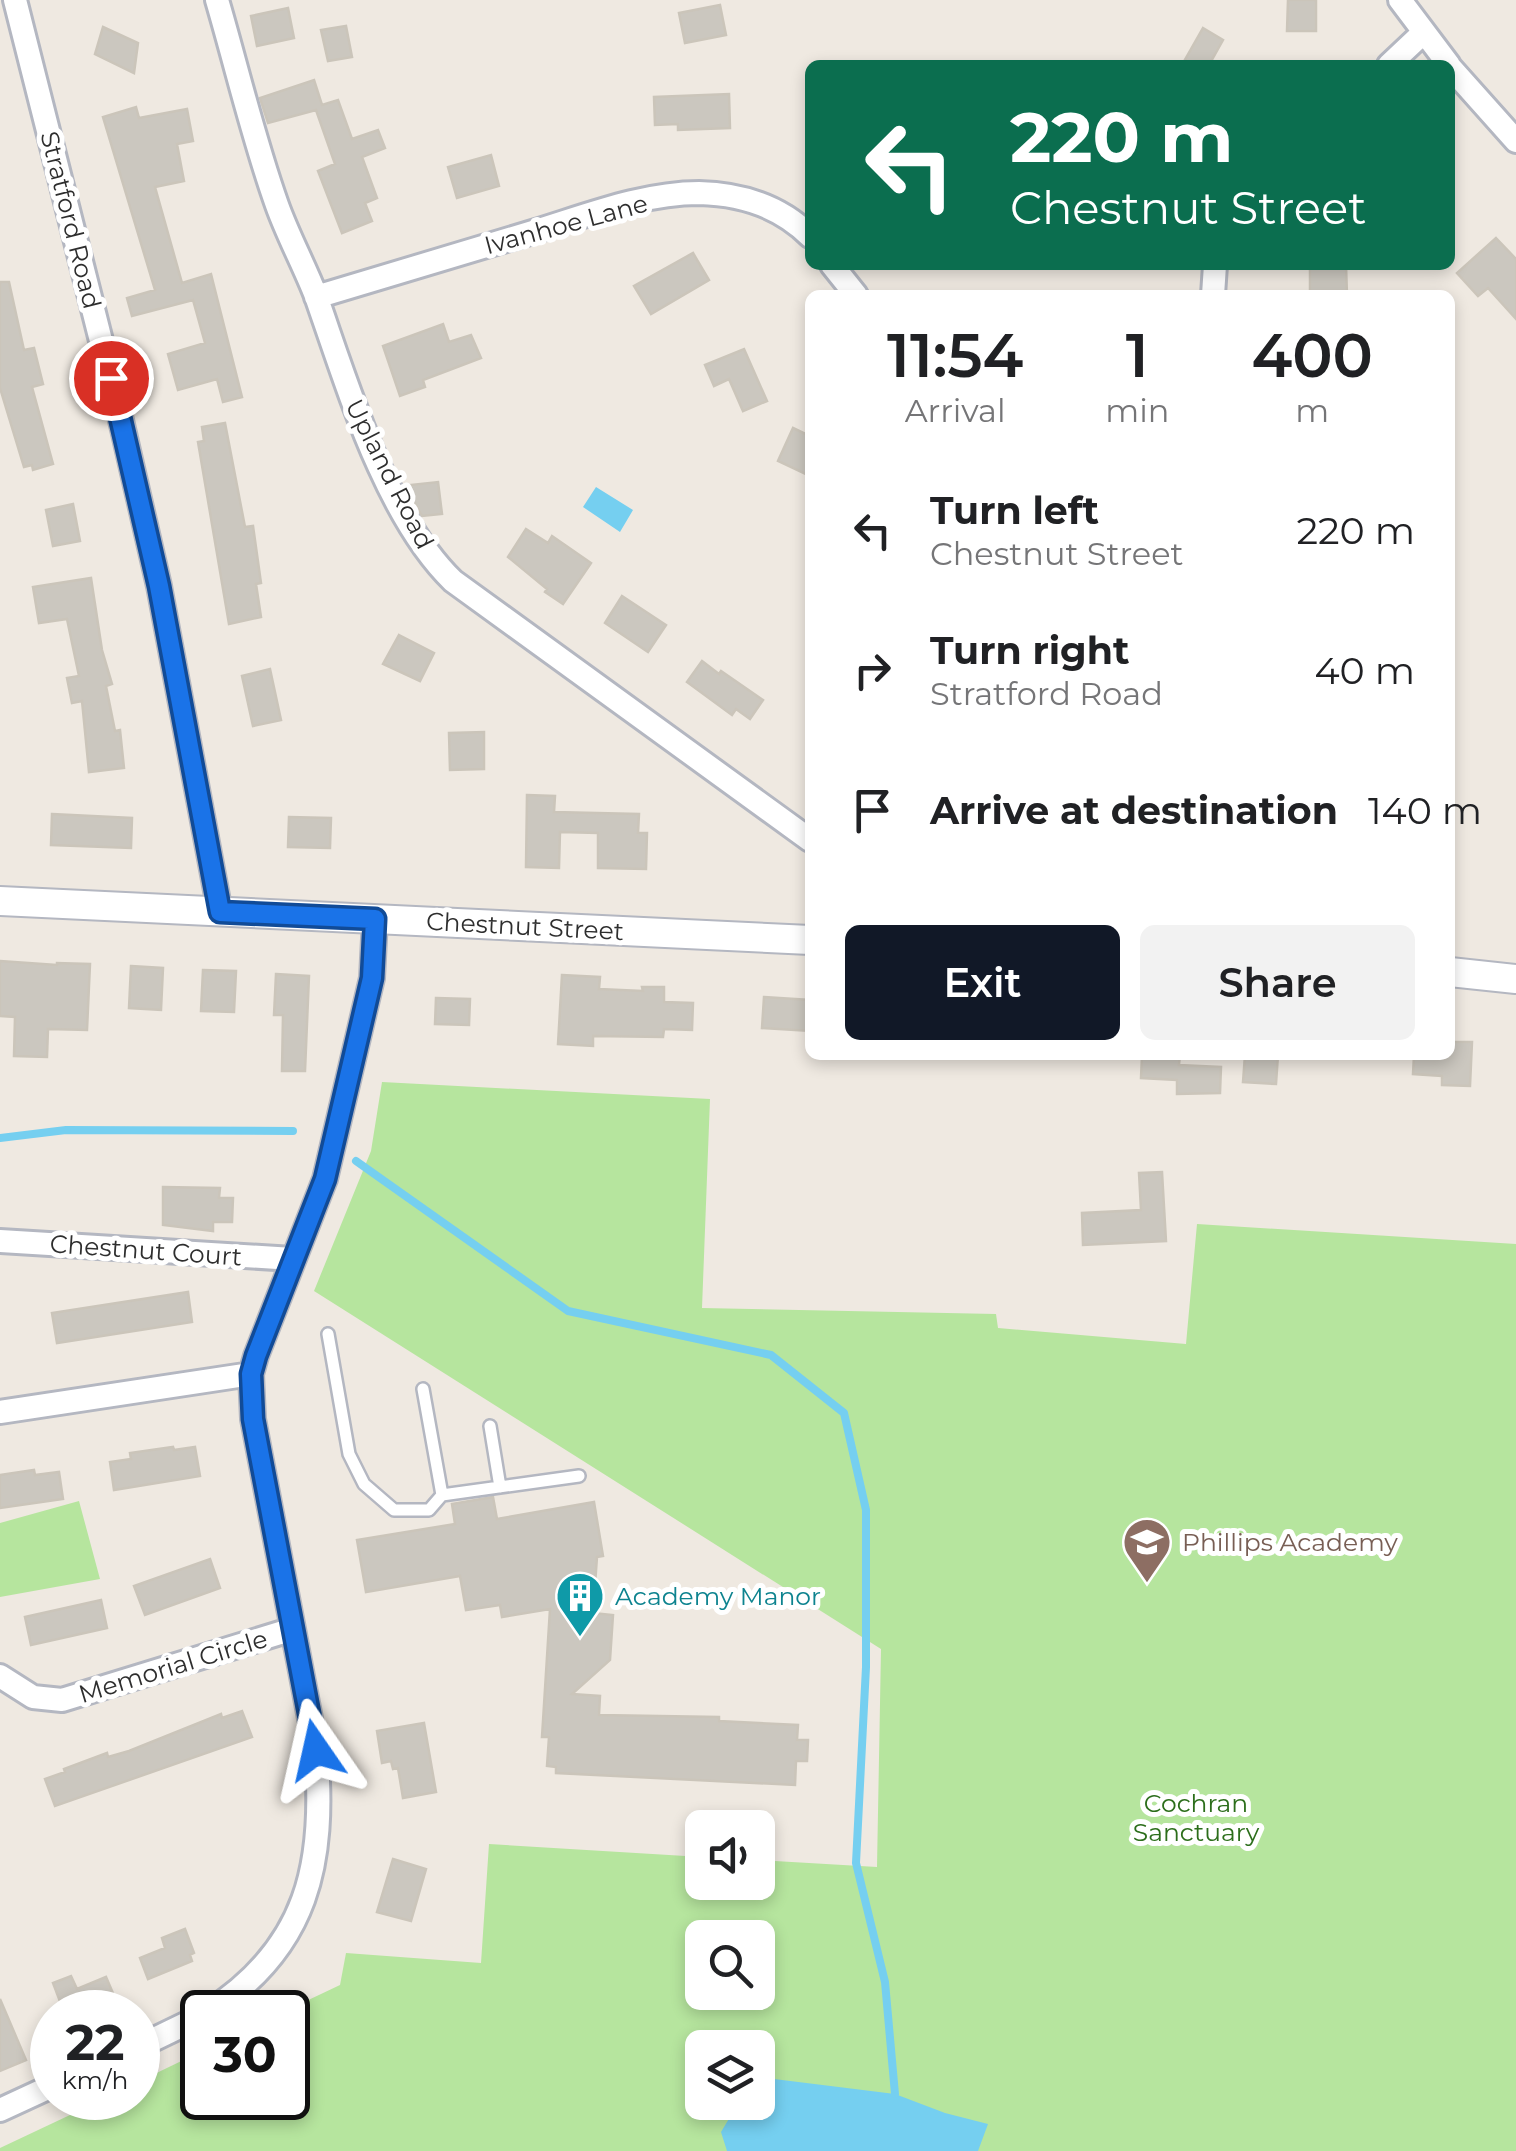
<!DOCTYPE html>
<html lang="en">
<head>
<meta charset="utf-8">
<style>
	:root { --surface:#fff; --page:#f2f2f2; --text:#202124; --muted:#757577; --accent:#111827 }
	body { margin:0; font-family:Montserrat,sans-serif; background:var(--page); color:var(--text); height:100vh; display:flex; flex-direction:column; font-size:38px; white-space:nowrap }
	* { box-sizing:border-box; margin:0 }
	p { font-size:32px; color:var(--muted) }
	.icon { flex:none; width:55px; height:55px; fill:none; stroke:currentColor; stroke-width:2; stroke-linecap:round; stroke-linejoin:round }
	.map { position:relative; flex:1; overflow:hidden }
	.details { position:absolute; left:805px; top:290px; width:650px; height:770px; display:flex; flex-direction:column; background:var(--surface); border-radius:15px; box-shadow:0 5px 15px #0003 }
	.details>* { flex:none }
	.banner { position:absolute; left:805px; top:60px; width:650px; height:210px; border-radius:15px; box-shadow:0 5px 15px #0003; background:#0b6e4f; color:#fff; overflow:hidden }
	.fabs { position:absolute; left:685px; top:1810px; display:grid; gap:20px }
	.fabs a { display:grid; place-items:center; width:90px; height:90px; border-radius:15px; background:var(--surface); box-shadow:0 5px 15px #0003; font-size:50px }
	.speed { position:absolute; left:30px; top:1990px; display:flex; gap:20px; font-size:50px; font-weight:700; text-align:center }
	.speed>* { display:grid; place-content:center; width:130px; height:130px; border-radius:50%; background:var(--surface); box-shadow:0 5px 15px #0003; line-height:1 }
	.speed small { font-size:25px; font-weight:400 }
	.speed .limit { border:5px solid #111; border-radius:15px; background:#fff; color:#111 }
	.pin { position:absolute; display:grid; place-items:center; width:85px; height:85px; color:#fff; margin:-42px; border:5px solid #fff; border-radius:50%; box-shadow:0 2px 10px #0007 }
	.me { position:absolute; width:110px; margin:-55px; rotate:349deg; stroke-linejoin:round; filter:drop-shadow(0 0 8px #0008) }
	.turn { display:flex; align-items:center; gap:35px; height:210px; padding:0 40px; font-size:45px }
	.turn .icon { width:130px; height:130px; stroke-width:2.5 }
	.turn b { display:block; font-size:70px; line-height:85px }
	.eta { display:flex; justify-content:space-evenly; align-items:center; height:170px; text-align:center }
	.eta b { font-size:60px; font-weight:600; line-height:70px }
	.cta { display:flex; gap:20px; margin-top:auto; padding:20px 40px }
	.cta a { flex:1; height:115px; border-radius:15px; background:var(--accent); color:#fff; font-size:40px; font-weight:600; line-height:115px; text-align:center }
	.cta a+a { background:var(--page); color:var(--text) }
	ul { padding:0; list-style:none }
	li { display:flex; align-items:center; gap:30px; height:140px; padding:0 40px }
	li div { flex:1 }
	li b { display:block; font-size:38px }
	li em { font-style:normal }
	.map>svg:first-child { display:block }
	.green { fill:#b6e59e; fill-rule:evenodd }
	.water { fill:#75cff0 }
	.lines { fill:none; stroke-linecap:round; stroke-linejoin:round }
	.stream { stroke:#75cff0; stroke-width:8 }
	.building { fill:#cbc7bf; stroke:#cbc5ba; stroke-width:2.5 }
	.service-casing { stroke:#b4b7c1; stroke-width:16 }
	.minor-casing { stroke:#b4b7c1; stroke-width:28 }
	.tertiary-casing { stroke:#b4b7c1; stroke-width:32 }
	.service { stroke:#fff; stroke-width:11 }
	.minor { stroke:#fff; stroke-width:22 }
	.tertiary { stroke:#fff; stroke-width:28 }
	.route-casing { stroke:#114b97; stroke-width:25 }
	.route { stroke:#1a73e8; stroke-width:18 }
	.labels { text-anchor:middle; stroke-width:10; stroke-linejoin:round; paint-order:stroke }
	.street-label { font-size:25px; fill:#2e2e2e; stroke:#fff }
	.education-label { font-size:25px; fill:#785e54; stroke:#fff; text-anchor:start }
	.culture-label { font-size:25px; fill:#0d838f; stroke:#fff; text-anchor:start }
	.park-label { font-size:25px; fill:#2c6e1b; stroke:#fff }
</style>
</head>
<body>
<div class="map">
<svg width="1516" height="2151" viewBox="0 0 1516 2151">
	<rect width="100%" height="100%" fill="#efe9e1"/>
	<path class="green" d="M 382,1082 L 710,1099 L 702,1308 L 996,1314 L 998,1328 L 1186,1344 L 1197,1224 L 1516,1244 L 1516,2151 L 0,2151 L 0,2148 L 106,2098 L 138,2098 L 138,2082 L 202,2051 L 202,2098 L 288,2098 L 288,2012 L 283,2012 L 340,1985 L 346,1953 L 481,1963 L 489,1844 L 702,1857 L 702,1882 L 758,1882 L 758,1860 L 877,1867 L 881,1649 L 314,1291 L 371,1151 ZM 702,1938 L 758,1938 L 758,1992 L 702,1992 ZM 702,2048 L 758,2048 L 758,2102 L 702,2102 Z
		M 79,1501 L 100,1579 L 0,1597 L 0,1523 Z"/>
	<path class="water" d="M 596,487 L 633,510 L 620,532 L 583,507 Z
		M 758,2077 L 895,2094 L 945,2113 L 988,2124 L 978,2151 L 727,2151 L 721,2132 L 730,2117 L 728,2103 L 758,2102 Z"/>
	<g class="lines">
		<path class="stream" d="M 0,1138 L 66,1130 L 293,1131
			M 356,1161 L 568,1311 L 771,1355 L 844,1413 L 866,1510 L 866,1667 L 856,1863 L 885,1982 L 895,2094"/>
	</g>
	<path class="building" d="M 1288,0 L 1316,0 L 1316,31 L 1287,31 Z
		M 720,5 L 726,35 L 685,43 L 679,13 Z
		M 288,8 L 294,38 L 257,46 L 251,16 Z
		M 346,26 L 352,57 L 328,61 L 321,30 Z
		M 103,27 L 138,43 L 134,73 L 95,54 Z
		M 1203,28 L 1223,40 L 1209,65 L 1182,65 Z
		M 314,80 L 322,105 L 338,100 L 352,139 L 378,130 L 385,148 L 362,157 L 377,198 L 365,203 L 372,221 L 342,233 L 318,171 L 335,164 L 316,110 L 268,123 L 260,98 Z
		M 729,94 L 730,128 L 678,130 L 678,124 L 655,125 L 654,97 Z
		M 136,107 L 139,118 L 187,109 L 193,141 L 177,144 L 184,181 L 155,187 L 182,283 L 211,274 L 242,397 L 223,402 L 217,379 L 178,390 L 168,354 L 205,343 L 193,300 L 132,316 L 127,298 L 155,290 L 103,117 Z
		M 491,155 L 499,186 L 457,198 L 448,167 Z
		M 1496,238 L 1516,259 L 1516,319 L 1488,288 L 1478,296 L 1457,273 Z
		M 693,253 L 709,280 L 651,314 L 634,286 Z
		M 1310,265 L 1346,265 L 1347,295 L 1310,295 Z
		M 0,282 L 9,282 L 24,350 L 34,348 L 43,384 L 32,387 L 53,464 L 33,470 L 32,465 L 24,467 L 0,388 Z
		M 443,324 L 449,342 L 471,335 L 481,358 L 423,380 L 425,387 L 400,396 L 383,346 Z
		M 744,349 L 767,401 L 743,411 L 729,379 L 714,386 L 705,365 Z
		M 225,423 L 245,527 L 253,526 L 261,583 L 256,584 L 261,617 L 229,624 L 198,442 L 204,441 L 202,427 Z
		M 793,428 L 810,436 L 810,476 L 778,461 Z
		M 438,482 L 442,514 L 422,516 L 411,497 L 410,485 Z
		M 73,504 L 80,541 L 53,546 L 46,510 Z
		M 526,529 L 548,543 L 552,536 L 591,563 L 563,604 L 545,592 L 547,589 L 508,557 Z
		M 91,578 L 102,650 L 112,684 L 106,686 L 115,731 L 120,730 L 124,768 L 89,772 L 82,701 L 72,703 L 67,678 L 79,676 L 67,619 L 39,623 L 33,587 Z
		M 622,596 L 666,625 L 648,652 L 605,623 Z
		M 399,635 L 434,653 L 420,681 L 383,664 Z
		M 702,661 L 719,674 L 721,671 L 763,700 L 750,719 L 736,709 L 732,715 L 687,682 Z
		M 270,669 L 281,720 L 253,726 L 242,676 Z
		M 484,732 L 484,769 L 450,770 L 449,733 Z
		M 527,795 L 555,796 L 554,812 L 639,814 L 638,833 L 647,833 L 646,869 L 598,868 L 598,833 L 560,832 L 559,868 L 526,867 Z
		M 52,814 L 132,818 L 131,848 L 51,845 Z
		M 289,817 L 331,818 L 330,848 L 288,847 Z
		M 0,961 L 57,965 L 57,963 L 90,964 L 87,1030 L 48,1029 L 47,1057 L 14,1056 L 15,1017 L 0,1016 Z
		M 131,966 L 163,968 L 161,1010 L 129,1008 Z
		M 203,970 L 236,971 L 234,1012 L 201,1011 Z
		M 276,974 L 309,976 L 305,1071 L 282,1071 L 283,1015 L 274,1015 Z
		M 562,975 L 600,977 L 599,989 L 643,991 L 642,987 L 664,987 L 664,1002 L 693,1003 L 692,1030 L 664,1029 L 663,1037 L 593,1036 L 593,1046 L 558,1044 Z
		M 764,997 L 810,1000 L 810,1031 L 762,1028 Z
		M 436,998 L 470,999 L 469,1025 L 435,1024 Z
		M 1450,1042 L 1472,1042 L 1470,1086 L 1442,1085 L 1442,1076 L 1413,1074 L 1414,1055 L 1450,1055 Z
		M 1142,1055 L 1180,1055 L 1179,1065 L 1221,1067 L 1220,1093 L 1177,1094 L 1177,1080 L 1141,1078 Z
		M 1245,1055 L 1278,1055 L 1276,1084 L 1243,1082 Z
		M 1162,1172 L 1166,1241 L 1083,1245 L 1082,1213 L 1141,1210 L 1139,1173 Z
		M 163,1187 L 220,1188 L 219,1198 L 233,1198 L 232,1222 L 213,1222 L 213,1231 L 163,1225 Z
		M 188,1292 L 192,1322 L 57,1343 L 52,1313 Z
		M 173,1447 L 174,1450 L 195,1447 L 200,1476 L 114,1490 L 110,1462 L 131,1459 L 130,1453 Z
		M 34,1470 L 35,1475 L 59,1472 L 63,1499 L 0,1508 L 0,1475 Z
		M 493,1497 L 497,1519 L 594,1502 L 603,1556 L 597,1557 L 593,1613 L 613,1615 L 610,1660 L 572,1694 L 600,1696 L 599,1715 L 719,1717 L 719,1721 L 798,1725 L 797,1740 L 808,1740 L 807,1761 L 796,1761 L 795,1785 L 556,1773 L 556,1767 L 547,1766 L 549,1737 L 542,1737 L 550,1609 L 502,1617 L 500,1605 L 466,1610 L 460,1576 L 366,1592 L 357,1540 L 455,1524 L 452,1504 Z
		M 210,1559 L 220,1588 L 145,1615 L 134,1586 Z
		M 101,1600 L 107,1628 L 31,1645 L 25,1617 Z
		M 242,1711 L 252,1737 L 55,1806 L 45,1779 L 65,1772 L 64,1769 L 107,1753 L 108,1757 L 129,1751 L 221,1714 L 222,1718 Z
		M 424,1723 L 436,1792 L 403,1798 L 398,1768 L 393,1769 L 391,1761 L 382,1763 L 377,1731 Z
		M 393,1859 L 426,1869 L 411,1921 L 377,1912 Z
		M 185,1929 L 194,1953 L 190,1955 L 192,1961 L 148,1979 L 140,1958 L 165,1948 L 162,1938 Z
		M 71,1976 L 77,1989 L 106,1977 L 121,2012 L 64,2012 L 53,1983 Z
		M 0,1999 L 26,2060 L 0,2071 Z"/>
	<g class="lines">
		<g class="service-casing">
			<path id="service" d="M 328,1334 L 349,1454 L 364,1484 L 394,1510 L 429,1510 L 442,1495 L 423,1389
				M 490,1426 L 500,1487
				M 442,1495 L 579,1476"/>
		</g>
		<g class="minor-casing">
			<path id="minor" d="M 15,0 L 120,416 L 159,586 L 220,912
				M 217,0 C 237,68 253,138 277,205 C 288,236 304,265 316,296 C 347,384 385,515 453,581 L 810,840
				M 1400,0 L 1449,65
				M 1389,65 L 1424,32
				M 1450,67 L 1516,141
				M 832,265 L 856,295
				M 1213,295 L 1215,265
				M 316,297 C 389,275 462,253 536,231 C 588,215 644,193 699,193 C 742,194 780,206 810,236
				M 0,1241 L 293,1259
				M 0,1412 L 251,1374
				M 0,1676 L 33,1697 L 62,1700 L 293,1629
				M 208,2012 C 308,1948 326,1863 316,1750 L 253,1419 L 251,1374 L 256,1356 L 325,1179 L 372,978 L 375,919
				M 138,2047 L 202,2016
				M 0,2110 L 52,2086"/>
		</g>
		<g class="tertiary-casing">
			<path id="tertiary" d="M 0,901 L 810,940
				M 1450,972 L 1516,979"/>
		</g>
		<use href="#service" class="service"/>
		<use href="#minor" class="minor"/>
		<use href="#tertiary" class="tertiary"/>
	</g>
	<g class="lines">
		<g class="route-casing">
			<path id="route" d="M 111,378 L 159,586 L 220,912 L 375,919 L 372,978 L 325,1179 L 256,1356 L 251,1374 L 253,1419 L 316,1750"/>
		</g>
		<use href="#route" class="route"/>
	</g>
	<defs>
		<g id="school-pin" transform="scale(2.5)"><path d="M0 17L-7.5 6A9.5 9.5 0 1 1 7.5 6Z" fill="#8d6e63" stroke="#fff"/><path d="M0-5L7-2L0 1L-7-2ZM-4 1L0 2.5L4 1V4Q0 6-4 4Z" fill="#fff"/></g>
		<g id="building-pin" transform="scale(2.5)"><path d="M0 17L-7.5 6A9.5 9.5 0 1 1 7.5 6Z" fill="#0f9aa8" stroke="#fff"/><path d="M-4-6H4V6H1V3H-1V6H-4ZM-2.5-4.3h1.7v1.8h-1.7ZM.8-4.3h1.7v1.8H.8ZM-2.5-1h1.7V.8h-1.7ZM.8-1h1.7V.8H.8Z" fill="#fff"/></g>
	</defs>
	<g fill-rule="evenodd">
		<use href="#school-pin" x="1147" y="1542"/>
		<use href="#building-pin" x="580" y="1596"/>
	</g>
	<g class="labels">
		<g class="street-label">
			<text transform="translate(71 220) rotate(76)" y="9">Stratford Road</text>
			<text transform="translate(566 224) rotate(-15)" y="9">Ivanhoe Lane</text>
			<text transform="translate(390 474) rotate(63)" y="9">Upland Road</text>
			<text transform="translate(525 926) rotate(3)" y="9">Chestnut Street</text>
			<text transform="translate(146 1250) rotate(4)" y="9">Chestnut Court</text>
			<text transform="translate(173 1666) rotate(-17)" y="9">Memorial Circle</text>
		</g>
		<g class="education-label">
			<text x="1182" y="1551">Phillips Academy</text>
		</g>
		<g class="culture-label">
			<text x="615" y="1605">Academy Manor</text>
		</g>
		<g class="park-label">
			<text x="1196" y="1812">Cochran<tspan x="1196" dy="29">Sanctuary</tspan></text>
		</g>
	</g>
</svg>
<div class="fabs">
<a><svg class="icon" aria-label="sound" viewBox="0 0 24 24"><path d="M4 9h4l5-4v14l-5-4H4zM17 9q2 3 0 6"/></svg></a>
<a><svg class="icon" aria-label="search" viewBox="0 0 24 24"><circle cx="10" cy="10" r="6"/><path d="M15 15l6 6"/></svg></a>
<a><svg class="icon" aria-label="layers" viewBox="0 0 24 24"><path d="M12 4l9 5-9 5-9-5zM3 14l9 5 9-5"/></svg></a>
</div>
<div class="speed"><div>22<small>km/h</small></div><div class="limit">30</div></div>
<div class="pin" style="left:111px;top:378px;background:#d93025"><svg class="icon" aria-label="arrive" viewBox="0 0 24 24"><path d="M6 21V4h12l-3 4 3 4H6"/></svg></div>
<svg class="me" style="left:316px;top:1750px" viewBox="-20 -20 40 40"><path d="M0-17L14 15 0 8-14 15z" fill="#1a73e8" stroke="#fff" stroke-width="4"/></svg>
<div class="banner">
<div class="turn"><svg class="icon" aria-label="left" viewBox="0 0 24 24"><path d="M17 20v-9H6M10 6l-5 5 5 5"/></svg><div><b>220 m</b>Chestnut Street</div></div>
</div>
<section class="details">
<div class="eta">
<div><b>11:54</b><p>Arrival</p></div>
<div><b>1</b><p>min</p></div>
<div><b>400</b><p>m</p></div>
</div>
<ul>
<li><svg class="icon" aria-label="left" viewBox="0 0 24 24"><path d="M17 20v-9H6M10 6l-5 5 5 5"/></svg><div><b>Turn left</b><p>Chestnut Street</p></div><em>220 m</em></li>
<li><svg class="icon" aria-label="right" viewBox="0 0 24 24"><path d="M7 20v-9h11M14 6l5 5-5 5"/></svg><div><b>Turn right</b><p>Stratford Road</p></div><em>40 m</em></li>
<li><svg class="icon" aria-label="arrive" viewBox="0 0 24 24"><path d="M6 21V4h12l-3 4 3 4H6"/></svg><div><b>Arrive at destination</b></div><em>140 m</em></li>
</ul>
<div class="cta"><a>Exit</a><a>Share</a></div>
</section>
</div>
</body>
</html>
